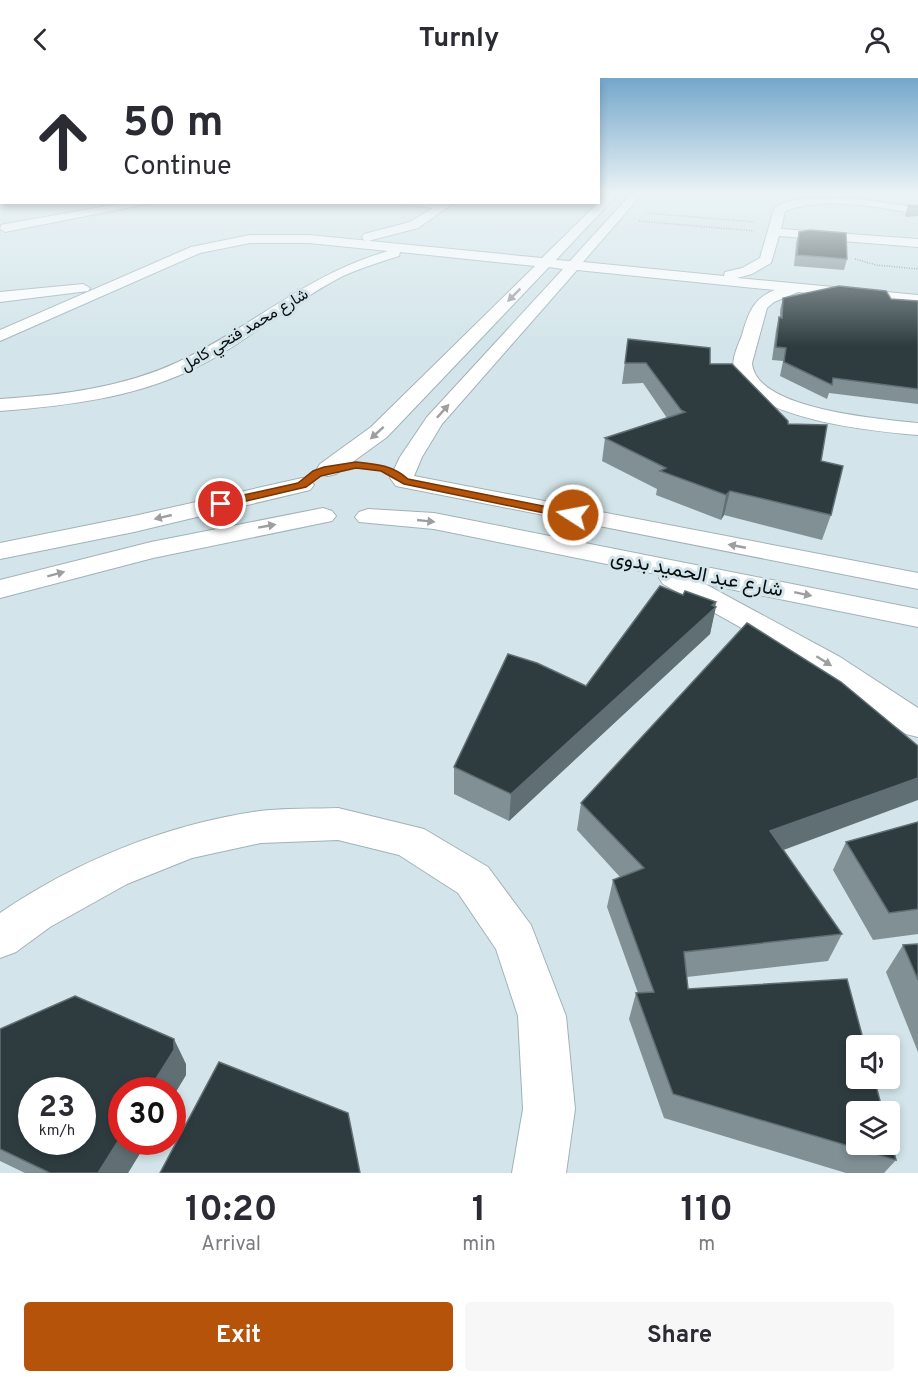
<!DOCTYPE html>
<html lang="en">
<head>
<meta charset="utf-8">
<style>
	:root { --surface:#fff; --page:#f7f7f7; --text:#2b2b33; --muted:#7c7c81; --accent:#b45309 }
	body { margin:0; font-family:Overpass,Vazirmatn,sans-serif; background:var(--page); color:var(--text); height:100vh; display:flex; flex-direction:column; font-size:22px; white-space:nowrap }
	* { box-sizing:border-box; margin:0 }
	p { font-size:20px; color:var(--muted) }
	.icon { flex:none; width:33px; height:33px; fill:none; stroke:currentColor; stroke-width:2; stroke-linecap:round; stroke-linejoin:round }
	.map { position:relative; height:1095px; overflow:hidden }
	.details { display:flex; flex-direction:column; background:var(--surface); flex:1 }
	.details>* { flex:none }
	.guide { position:absolute; left:0px; top:0px; width:600px; height:126px; box-shadow:0 3px 9px #0003; background:#fff; color:var(--text); overflow:hidden }
	.tools { position:absolute; left:846px; top:957px; display:grid; gap:12px }
	.tools a { display:grid; place-items:center; width:54px; height:54px; border-radius:6px; background:var(--surface); box-shadow:0 3px 9px #0003; font-size:30px }
	.speed { position:absolute; left:18px; top:999px; display:flex; gap:12px; font-size:30px; font-weight:700; text-align:center }
	.speed>* { display:grid; place-content:center; width:78px; height:78px; border-radius:50%; background:var(--surface); box-shadow:0 3px 9px #0003; line-height:1 }
	.speed small { font-size:15px; font-weight:400 }
	.speed .limit { border:9px solid #d22; background:#fff; color:#111 }
	.pin { position:absolute; display:grid; place-items:center; width:51px; height:51px; color:#fff; margin:-26px; border:3px solid #fff; border-radius:50%; box-shadow:0 2px 6px #0007 }
	.me { position:absolute; width:66px; margin:-33px; rotate:281deg; stroke-linejoin:round; filter:drop-shadow(0 0 4px #0008) }
	.turn { display:flex; align-items:center; gap:21px; height:126px; padding:0 24px; font-size:27px }
	.turn .icon { width:78px; height:78px; stroke-width:2.5 }
	.turn b { display:block; font-size:42px; line-height:51px }
	.eta { display:flex; justify-content:space-evenly; align-items:center; height:102px; text-align:center }
	.eta b { font-size:36px; font-weight:700; line-height:42px }
	.cta { display:flex; gap:12px; margin-top:auto; padding:12px 24px }
	.cta a { flex:1; height:69px; border-radius:6px; background:var(--accent); color:#fff; font-size:24px; font-weight:700; line-height:69px; text-align:center }
	.cta a+a { background:var(--page); color:var(--text) }
	header { display:flex; justify-content:space-between; align-items:center; height:78px; padding:0 24px; background:var(--surface); font-size:27px; font-weight:700 }
	.map>svg:first-child { display:block }
	.lines { fill:none; stroke-linecap:round; stroke-linejoin:round }
	.street-casing { stroke:#a1b2b7; stroke-width:2 }
	.path { stroke:#808d91; stroke-width:1.5; stroke-dasharray:1 1.5; stroke-linecap:butt }
	.street { fill:#fff; fill-rule:evenodd }
	.wall { fill:#809095 }
	.shaded-wall { fill:#606f73 }
	.building { fill:#2e3c40; stroke:#606f73; stroke-width:1.5; fill-rule:evenodd }
	.oneway { fill:#9c9e9f }
	.route { fill:#b45309; stroke:#753606; stroke-width:1.5 }
	.labels { text-anchor:middle; stroke-width:6; stroke-linejoin:round; paint-order:stroke }
	.far-street-label { font-size:16px; fill:#080d0f; stroke:#d3e5ea }
	.street-label { font-size:20px; fill:#080d0f; stroke:#d3e5ea }
</style>
</head>
<body>
<header><svg class="icon" aria-label="back" viewBox="0 0 24 24"><path d="M15 5l-7 7 7 7"/></svg>Turnly<svg class="icon" aria-label="person" viewBox="0 0 24 24"><circle cx="12" cy="8" r="4"/><path d="M4 21q1-7 8-7t8 7"/></svg></header>
<div class="map">
<svg width="918" height="1095" viewBox="0 0 918 1095">
	<rect width="100%" height="100%" fill="#d3e5ea"/>
	<g class="lines">
		<g class="street-casing">
			<path id="street" d="M 608,115 L 619,115 L 556,182 L 570,183 L 632,115 L 643,115 L 583,184 L 724,198 L 725,194 L 742,190 L 760,180 L 774,131 C 799,109 886,124 918,130 L 918,136 C 876,129 826,118 785,133 L 781,151 L 918,161 L 918,169 L 779,158 L 771,185 L 752,196 L 737,200 L 918,217 L 918,227 L 798,214 L 774,224 L 767,230 L 752,285 C 755,332 883,341 918,345 L 918,357 C 874,353 750,342 734,293 C 731,281 738,268 742,257 C 748,236 753,220 775,212 L 577,192 L 442,346 L 422,379 L 414,398 L 918,495 L 918,511 L 396,408 L 390,400 L 400,379 L 427,339 L 563,191 L 549,189 L 387,359 L 336,396 L 328,398 L 320,396 L 317,391 L 320,386 L 371,349 L 535,188 L 400,174 L 399,178 C 380,184 361,190 343,198 C 290,225 245,266 191,292 C 132,320 65,328 0,333 L 0,321 C 61,317 122,310 178,284 C 253,249 305,197 388,173 L 309,165 L 250,165 L 200,175 L 0,263 L 0,252 L 191,169 L 250,157 L 309,157 L 542,180 Z
				M 130,124 L 157,124 L 5,154 L 0,151 L 1,147 L 5,146 Z
				M 400,124 L 455,124 L 418,150 L 368,163 L 364,162 L 362,159 L 364,156 L 410,144 L 433,130 L 405,127 Z
				M 83,206 L 90,210 L 88,213 L 0,224 L 0,214 Z
				M 302,400 L 310,402 L 314,407 L 310,412 L 134,454 L 0,481 L 0,465 L 134,438 Z
				M 323,430 L 332,433 L 336,438 L 332,443 L 153,480 L 0,520 L 0,502 L 151,464 Z
				M 368,431 L 434,435 L 918,531 L 918,549 L 705,506 L 840,579 L 918,630 L 918,659 L 906,656 L 848,614 L 788,576 L 663,506 L 659,500 L 661,497 L 434,451 L 359,444 L 355,439 L 359,434 Z
				M 338,730 L 424,751 L 488,789 L 531,847 L 566,938 L 575,1031 L 566,1095 L 512,1095 L 523,1031 L 518,938 L 496,871 L 458,815 L 399,777 L 338,762 L 261,765 L 192,780 L 127,806 L 50,849 L 16,874 L 0,880 L 0,835 C 76,783 168,746 260,733 C 285,730 312,731 338,730 Z"/>
		</g>
		<path class="path" d="M 646,135 L 755,144
			M 639,143 L 754,153
			M 855,181 L 876,187 L 918,191"/>
		<use href="#street" class="street"/>
	</g>
	<path class="wall" d="M 908,127 L 918,128 L 918,138 L 906,139 L 905,137 Z
		M 799,154 L 847,181 L 844,192 L 794,188 L 796,165 Z
		M 783,220 L 891,221 L 918,223 L 918,326 L 829,315 L 827,321 L 780,298 L 783,283 L 772,282 L 776,252 L 779,239 L 780,240 L 780,232 Z
		M 628,261 L 710,286 L 788,346 L 821,383 L 831,437 L 822,462 L 724,437 L 721,442 L 656,417 L 657,411 L 602,383 L 605,360 L 667,340 L 643,305 L 622,306 Z
		M 683,517 L 716,524 L 710,556 L 509,743 L 454,716 L 454,689 L 586,608 Z
		M 581,725 L 783,772 L 842,856 L 828,883 L 687,899 L 688,911 L 896,1082 L 884,1095 L 846,1095 L 664,1040 L 629,941 L 636,915 L 638,915 L 607,829 L 613,802 L 620,799 L 577,752 Z
		M 918,744 L 918,856 L 873,862 L 833,792 L 846,764 Z
		M 918,866 L 918,974 L 886,894 L 903,867 Z
		M 0,951 L 186,986 L 186,997 L 128,1095 L 25,1095 L 0,1083 Z"/>
	<path class="shaded-wall" d="M 730,413 L 724,437 L 721,442 L 726,417 Z
		M 716,524 L 714,532 L 716,529 L 710,556 L 509,743 L 511,716 Z
		M 918,700 L 918,722 L 759,781 L 770,753 Z
		M 174,961 L 186,986 L 186,997 L 172,1020 L 172,1012 L 149,1012 Z
		M 122,1057 L 122,1064 L 147,1064 L 128,1095 L 98,1095 Z"/>
	<path class="building" d="M 908,127 L 918,128 L 918,129 L 909,129 Z
		M 810,152 L 846,155 L 847,181 L 797,177 L 799,154 Z
		M 839,208 L 886,213 L 891,221 L 918,223 L 918,311 L 833,300 L 832,307 L 784,284 L 786,270 L 776,269 L 779,239 L 782,240 L 783,220 Z
		M 628,261 L 710,270 L 710,286 L 732,286 L 788,343 L 788,346 L 827,347 L 821,383 L 843,388 L 831,437 L 730,413 L 726,417 L 660,393 L 666,390 L 605,360 L 685,334 L 681,332 L 646,285 L 625,285 Z
		M 660,508 L 683,517 L 685,513 L 716,524 L 712,527 L 716,529 L 511,716 L 454,689 L 508,576 L 537,585 L 586,608 Z
		M 747,545 L 841,604 L 918,668 L 918,700 L 770,753 L 842,856 L 684,874 L 688,911 L 847,901 L 865,968 L 856,968 L 856,1000 L 874,1000 L 883,1034 L 856,1034 L 856,1066 L 890,1066 L 890,1058 L 896,1082 L 673,1016 L 636,915 L 654,914 L 613,802 L 644,790 L 581,725 Z
		M 918,744 L 918,831 L 889,835 L 846,764 Z
		M 918,866 L 918,902 L 903,867 Z
		M 75,918 L 174,961 L 174,972 L 149,1012 L 122,1012 L 122,1057 L 98,1095 L 50,1095 L 0,1071 L 0,951 ZM 32,1012 L 82,1012 L 82,1064 L 32,1064 Z
		M 219,984 L 348,1035 L 360,1095 L 160,1095 Z"/>
	<defs><path id="oneway-solid" d="M-6-.8H1V-3.2L6.5 0L1 3.2V.8H-6Z" transform="scale(1.5)"/></defs>
	<g class="oneway">
		<use href="#oneway-solid" transform="translate(514 217) rotate(135)"/>
		<use href="#oneway-solid" transform="translate(443 333) rotate(-48)"/>
		<use href="#oneway-solid" transform="translate(377 355) rotate(138)"/>
		<use href="#oneway-solid" transform="translate(163 439) rotate(167)"/>
		<use href="#oneway-solid" transform="translate(426 443) rotate(6)"/>
		<use href="#oneway-solid" transform="translate(267 448) rotate(-10)"/>
		<use href="#oneway-solid" transform="translate(737 468) rotate(-169)"/>
		<use href="#oneway-solid" transform="translate(56 496) rotate(-15)"/>
		<use href="#oneway-solid" transform="translate(803 516) rotate(12)"/>
		<use href="#oneway-solid" transform="translate(824 583) rotate(32)"/>
	</g>
	<linearGradient id="sky" x2="0" y2="1"><stop stop-color="#74a7cb"/><stop offset="0.43" stop-color="#ebf3f6"/><stop offset="1" stop-color="#ebf3f6" stop-opacity="0"/></linearGradient>
	<rect width="918" height="268" fill="url(#sky)"/>
	<path class="route" d="M 356,384 C 376,386 392,387 408,401 L 573,434 L 579,437 L 573,441 L 404,406 L 381,393 L 356,390 L 321,398 L 306,409 L 221,429 L 216,426 L 217,423 L 298,405 L 313,393 L 324,389 Z"/>
	<g class="labels">
		<g class="far-street-label">
			<text transform="translate(244 251) rotate(-31)" y="6">شارع محمد فتحي كامل</text>
		</g>
		<g class="street-label">
			<text transform="translate(697 495) rotate(11)" y="7">شارع عبد الحميد بدوى</text>
		</g>
	</g>
</svg>
<div class="tools">
<a><svg class="icon" aria-label="sound" viewBox="0 0 24 24"><path d="M4 9h4l5-4v14l-5-4H4zM17 9q2 3 0 6"/></svg></a>
<a><svg class="icon" aria-label="layers" viewBox="0 0 24 24"><path d="M12 4l9 5-9 5-9-5zM3 14l9 5 9-5"/></svg></a>
</div>
<div class="speed"><div>23<small>km/h</small></div><div class="limit">30</div></div>
<div class="pin" style="left:221px;top:426px;background:#d93025"><svg class="icon" aria-label="arrive" viewBox="0 0 24 24"><path d="M6 21V4h12l-3 4 3 4H6"/></svg></div>
<svg class="me" style="left:573px;top:437px" viewBox="-20 -20 40 40"><circle r="17" fill="#b45309" stroke="#fff" stroke-width="3"/><path d="M0-11L8 9 0 5-8 9z" fill="#fff"/></svg>
<div class="guide">
<div class="turn"><svg class="icon" aria-label="ahead" viewBox="0 0 24 24"><path d="M12 20V5M6 11l6-6 6 6"/></svg><div><b>50 m</b>Continue</div></div>
</div>
</div>
<section class="details">
<div class="eta">
<div><b>10:20</b><p>Arrival</p></div>
<div><b>1</b><p>min</p></div>
<div><b>110</b><p>m</p></div>
</div>
<div class="cta"><a>Exit</a><a>Share</a></div>
</section>
</body>
</html>
